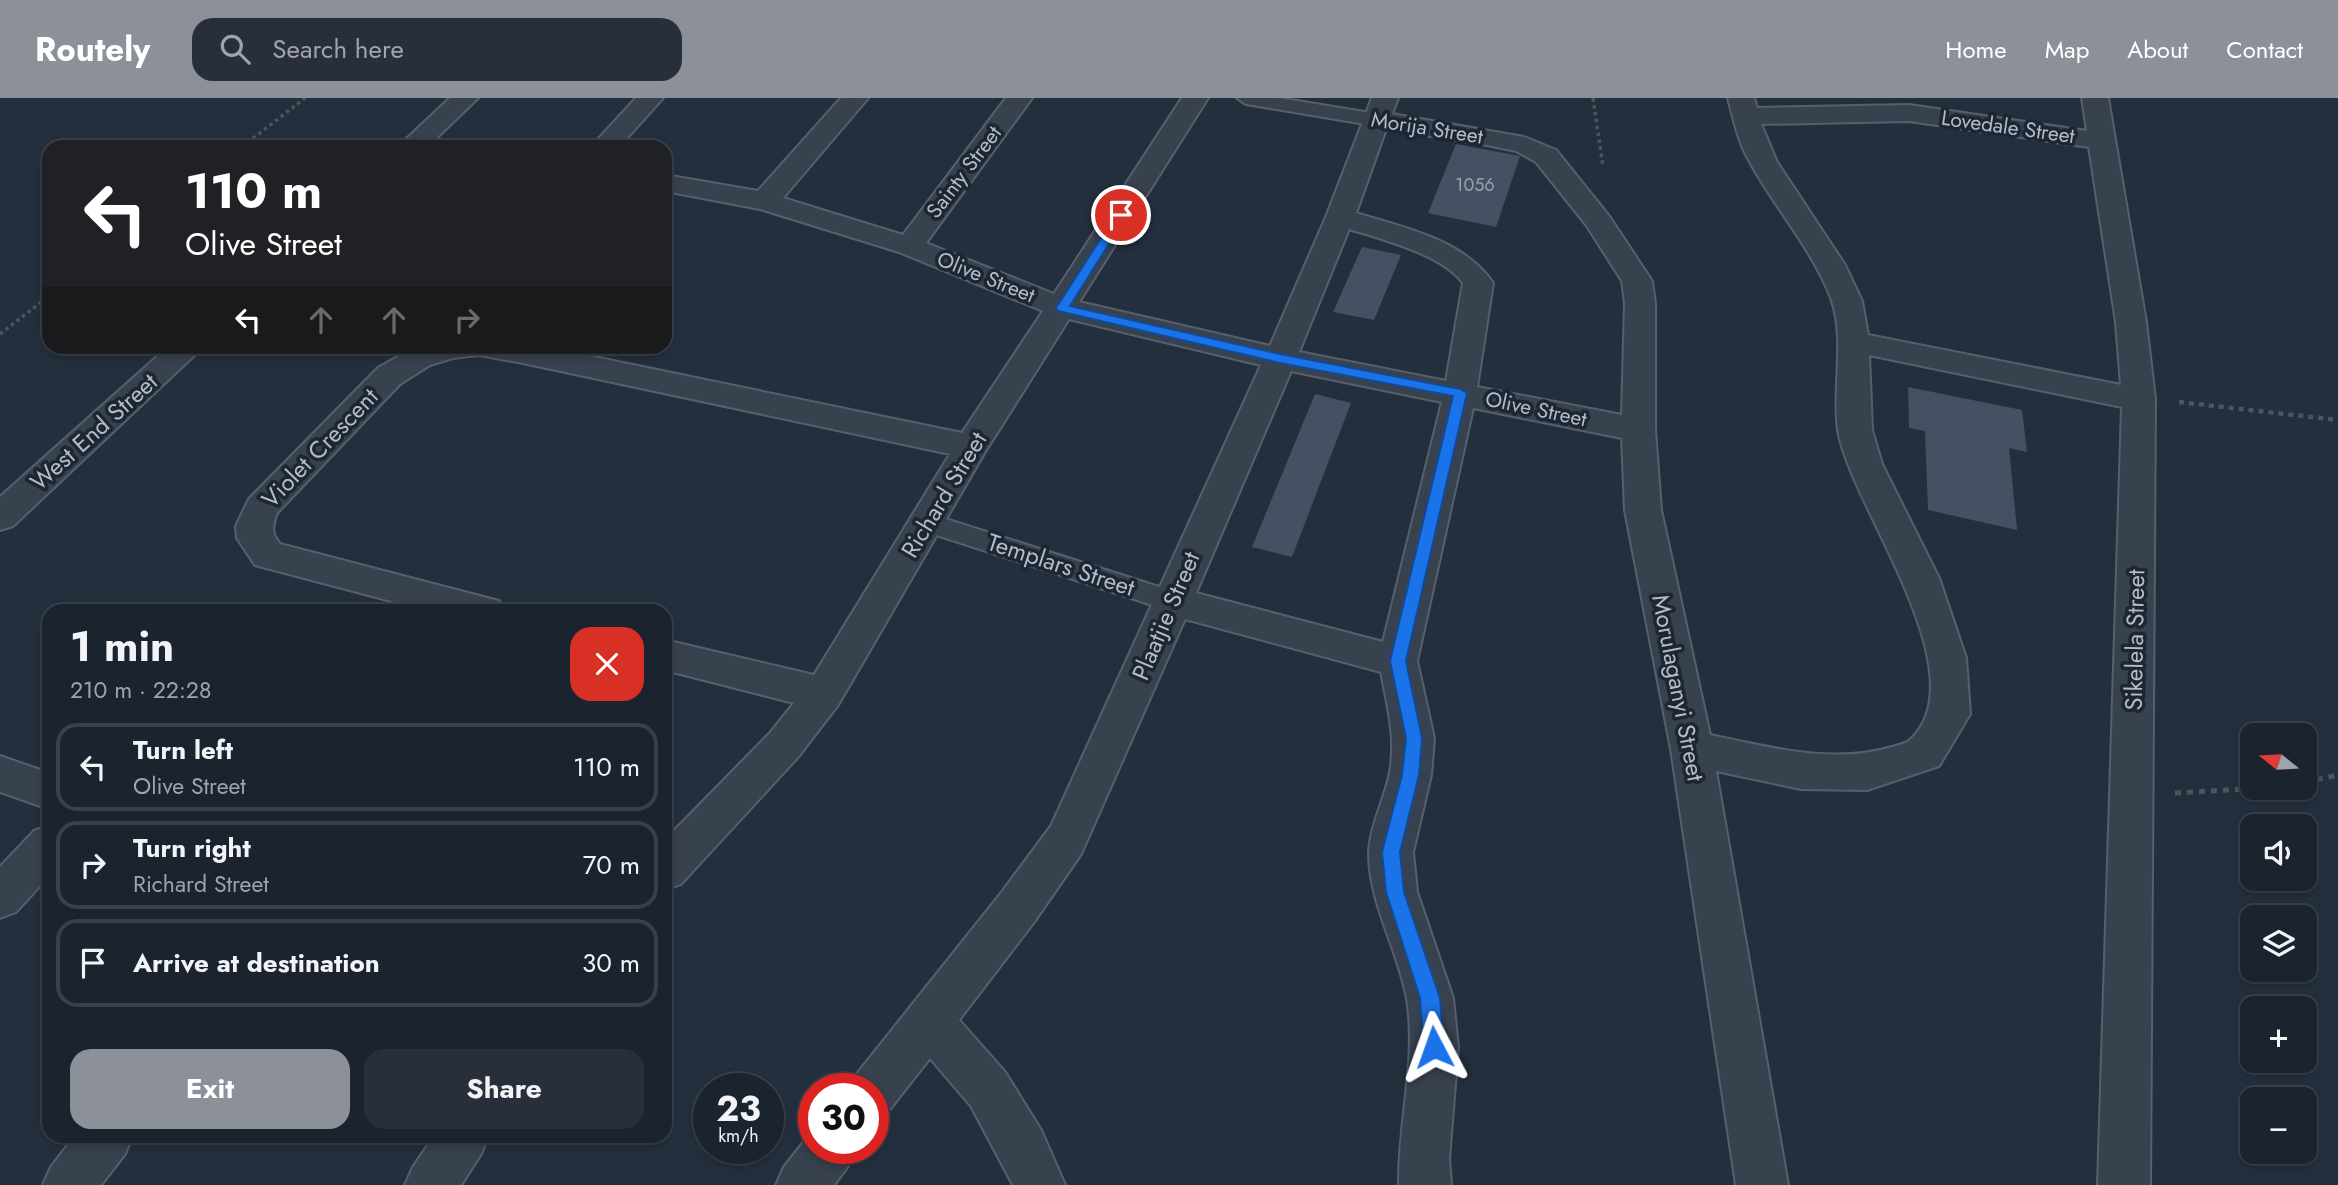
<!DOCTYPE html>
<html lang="en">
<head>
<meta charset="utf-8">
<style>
	:root { --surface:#1b232e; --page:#282f3a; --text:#f1f3f6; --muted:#a0a4aa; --line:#39404a; --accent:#8c9099 }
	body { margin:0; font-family:Jost,sans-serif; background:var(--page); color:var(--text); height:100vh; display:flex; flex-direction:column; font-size:26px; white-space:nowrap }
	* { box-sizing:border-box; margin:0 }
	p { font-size:23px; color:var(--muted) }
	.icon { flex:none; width:38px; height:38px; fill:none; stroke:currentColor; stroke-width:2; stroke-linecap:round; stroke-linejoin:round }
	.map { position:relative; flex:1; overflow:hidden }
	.sheet { position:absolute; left:42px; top:506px; width:630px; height:539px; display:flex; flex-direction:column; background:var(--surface); border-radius:21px; box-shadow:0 4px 10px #0003,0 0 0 2px var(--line) }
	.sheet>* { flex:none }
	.hud { position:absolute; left:42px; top:42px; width:630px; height:214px; border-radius:21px; box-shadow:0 4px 10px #0003,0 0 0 2px var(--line); background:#202124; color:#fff; overflow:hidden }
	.needle { width:46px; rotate:288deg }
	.controls { position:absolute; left:2240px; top:625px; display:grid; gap:14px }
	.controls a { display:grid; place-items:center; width:77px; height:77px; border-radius:14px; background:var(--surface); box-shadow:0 4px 10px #0003,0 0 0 2px var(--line); font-size:35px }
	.speed { position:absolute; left:693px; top:975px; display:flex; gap:14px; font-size:35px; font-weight:700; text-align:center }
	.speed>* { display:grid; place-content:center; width:91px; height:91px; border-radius:50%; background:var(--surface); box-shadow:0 4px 10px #0003,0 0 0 2px var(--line); line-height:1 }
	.speed small { font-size:18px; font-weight:400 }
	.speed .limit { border:10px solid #d22; background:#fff; color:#111 }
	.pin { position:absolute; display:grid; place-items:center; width:60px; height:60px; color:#fff; margin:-30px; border:4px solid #fff; border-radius:50%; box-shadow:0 2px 7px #0007 }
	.me { position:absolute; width:77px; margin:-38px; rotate:356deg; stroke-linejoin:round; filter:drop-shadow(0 0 5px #0008) }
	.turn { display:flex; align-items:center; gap:24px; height:147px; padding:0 28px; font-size:32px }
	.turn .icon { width:91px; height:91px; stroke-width:2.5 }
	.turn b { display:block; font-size:49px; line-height:60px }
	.lanes { display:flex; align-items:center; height:66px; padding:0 28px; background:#0003; justify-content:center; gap:35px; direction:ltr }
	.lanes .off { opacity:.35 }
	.round { display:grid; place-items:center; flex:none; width:74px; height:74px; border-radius:21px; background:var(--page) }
	.headline { display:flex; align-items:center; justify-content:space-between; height:119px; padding:0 28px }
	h1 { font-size:42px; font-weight:700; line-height:52px }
	.primary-button { display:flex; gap:14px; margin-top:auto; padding:14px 28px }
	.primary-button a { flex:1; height:80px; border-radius:21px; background:var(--accent); color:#fff; font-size:28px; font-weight:700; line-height:80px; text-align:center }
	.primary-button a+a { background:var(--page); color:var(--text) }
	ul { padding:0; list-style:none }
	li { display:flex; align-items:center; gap:21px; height:88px; margin:0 14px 10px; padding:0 14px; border:4px solid var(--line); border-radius:21px }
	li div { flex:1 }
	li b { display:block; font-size:26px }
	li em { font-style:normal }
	header { display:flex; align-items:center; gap:42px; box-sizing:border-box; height:98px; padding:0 35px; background:var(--accent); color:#fff }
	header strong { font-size:33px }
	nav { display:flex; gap:38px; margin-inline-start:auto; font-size:24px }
	.search { width:490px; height:63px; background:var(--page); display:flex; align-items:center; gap:18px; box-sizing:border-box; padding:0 24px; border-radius:21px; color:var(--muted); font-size:26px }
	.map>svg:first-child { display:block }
	.building { fill:#455162 }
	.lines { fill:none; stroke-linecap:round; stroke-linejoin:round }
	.service-casing { stroke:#565f6c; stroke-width:4 }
	.minor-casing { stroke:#565f6c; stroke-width:4 }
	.tertiary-casing { stroke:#565f6c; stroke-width:4 }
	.path-far2 { stroke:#44595c; stroke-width:3.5; stroke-dasharray:3.5 3.5; stroke-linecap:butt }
	.path-far1 { stroke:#44595c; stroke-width:4.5; stroke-dasharray:5 5; stroke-linecap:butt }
	.path { stroke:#44595c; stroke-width:5; stroke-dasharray:6 6; stroke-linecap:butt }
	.service { fill:#38414e; fill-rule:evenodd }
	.minor { fill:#38414e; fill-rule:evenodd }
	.tertiary { fill:#38414e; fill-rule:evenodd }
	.route { fill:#1a73e8; stroke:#114b97; stroke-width:2 }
	.labels { text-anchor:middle; stroke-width:7; stroke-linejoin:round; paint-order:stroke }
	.far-number-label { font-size:18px; fill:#98a1af }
	.far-street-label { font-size:21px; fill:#b4bcc9; stroke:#1d2633 }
	.street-label { font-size:24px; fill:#b4bcc9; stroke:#1d2633 }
</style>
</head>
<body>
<header>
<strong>Routely</strong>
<div class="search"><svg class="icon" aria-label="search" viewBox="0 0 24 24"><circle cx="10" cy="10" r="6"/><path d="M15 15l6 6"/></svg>Search here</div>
<nav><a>Home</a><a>Map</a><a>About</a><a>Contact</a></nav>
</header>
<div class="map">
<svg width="2338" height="1087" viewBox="0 0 2338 1087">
	<rect width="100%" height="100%" fill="#242f3e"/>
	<path class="building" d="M 1456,46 L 1520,58 L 1496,129 L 1428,115 Z
		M 1362,149 L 1401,157 L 1374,222 L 1333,214 Z
		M 1908,289 L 2022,312 L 2027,354 L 2009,350 L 2017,432 L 1928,412 L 1925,333 L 1909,330 Z
		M 1315,296 L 1351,305 L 1292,459 L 1252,449 Z"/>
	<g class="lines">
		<g class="service-casing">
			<path id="service" d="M 1237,0 L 1279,0 L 1377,16 L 1387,22 L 1377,28 L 1246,6 Z
				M 927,415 L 1181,496 L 1185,503 L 1181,510 L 1171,513 L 918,431 L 914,424 L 918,417 Z"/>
		</g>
		<g class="minor-casing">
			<path id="minor" d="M 636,0 L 663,0 L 619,49 L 591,49 Z
				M 841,0 L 868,0 L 783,100 L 903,137 L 1006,0 L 1032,0 L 926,145 L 1054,196 L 1182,0 L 1208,0 L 1079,204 L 1270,248 L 1326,119 L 1372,0 L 1398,0 L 1392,16 L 1524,39 L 1556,52 L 1609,118 L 1652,183 L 1655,205 L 1655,332 L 1661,412 L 1710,637 C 1769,649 1832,667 1892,649 C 1897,647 1907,646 1911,641 C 1980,575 1849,405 1838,332 C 1832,290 1846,241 1831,200 C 1812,151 1775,110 1750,64 C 1738,44 1734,22 1728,0 L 1754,0 L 1757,10 L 1909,7 L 2087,33 L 2082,0 L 2108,0 L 2146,224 L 2155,301 L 2150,1087 L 2098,1087 L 2122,309 L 1869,257 L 1872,332 L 1882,366 L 1939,480 L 1966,560 L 1970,616 L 1939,668 L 1867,692 L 1801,691 L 1716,673 L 1788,1087 L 1736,1087 L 1671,651 L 1625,412 L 1622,340 L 1473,310 L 1417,563 L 1434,640 L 1431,677 L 1413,754 L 1417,794 L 1453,900 L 1458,949 L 1449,1061 L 1451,1087 L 1399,1087 C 1398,1025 1417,962 1407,901 C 1398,851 1370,808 1369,757 C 1369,732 1383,704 1389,679 C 1397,643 1388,610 1381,574 L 1185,521 L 1081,756 L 1034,824 L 959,922 L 1005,974 L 1041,1032 L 1065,1087 L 1013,1087 L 971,1008 L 930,960 L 890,1011 L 873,1018 L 873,990 L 850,990 L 856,977 L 1002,794 L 1051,728 L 1261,267 L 1069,221 L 985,354 L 838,607 L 798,659 L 681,786 L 665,792 L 665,742 L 770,635 L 794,605 L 665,572 L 665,542 L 814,577 L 950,356 L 523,265 L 479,257 L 453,260 L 430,267 L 400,286 L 277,415 C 272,429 271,435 280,446 L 499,503 L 505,513 L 429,513 L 255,467 L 237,440 L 236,428 L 249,401 L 378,270 L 408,253 L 421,248 L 541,248 L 962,335 L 1043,213 L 899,154 L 760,111 L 665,93 L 665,77 L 758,93 ZM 1909,23 L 2089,49 L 2116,224 L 2121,287 L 1868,237 L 1862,203 L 1845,167 L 1777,64 L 1761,26 ZM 1386,31 L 1487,47 L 1516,53 L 1536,64 L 1587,128 L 1622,183 L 1625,205 L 1622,317 L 1477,289 L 1493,185 C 1463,141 1404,130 1356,115 ZM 1349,131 C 1382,141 1443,157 1463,185 L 1446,283 L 1299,254 ZM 1291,273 L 1442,304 L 1383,544 L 1196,495 Z
				M 0,658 L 49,675 L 49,711 L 0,694 Z
				M 49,728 L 49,778 L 16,814 L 0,820 L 0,769 L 34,733 Z
				M 814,1031 L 814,1050 L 855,1050 L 848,1068 L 834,1087 L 776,1087 L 784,1069 Z
				M 75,1038 L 132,1038 L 125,1056 L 101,1087 L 43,1087 L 51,1069 Z
				M 434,1038 L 488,1038 L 481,1056 L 461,1087 L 405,1087 L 413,1069 Z"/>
		</g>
		<g class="tertiary-casing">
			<path id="tertiary" d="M 450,0 L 478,0 L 427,49 L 398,49 Z
				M 169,248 L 204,248 L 13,428 L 0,432 L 0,399 Z"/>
		</g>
		<path class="path-far2" d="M 1593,0 L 1603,69
			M 242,49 L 305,0
			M 0,236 L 49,198"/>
		<path class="path-far1" d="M 2179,304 L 2338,322"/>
		<path class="path" d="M 2305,684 L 2338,677
			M 2175,695 L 2262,690"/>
		<use href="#service" class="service"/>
		<use href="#minor" class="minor"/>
		<use href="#tertiary" class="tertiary"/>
	</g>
	<path class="route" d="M 1121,113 L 1127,117 L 1070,208 L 1280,256 L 1460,291 L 1467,295 L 1406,563 L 1422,640 L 1419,677 L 1400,754 L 1404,794 L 1440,900 L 1444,949 L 1441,956 L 1434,959 L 1427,956 L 1424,949 L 1420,900 L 1386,794 L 1382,754 L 1402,677 L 1406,640 L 1390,563 L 1453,298 L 1280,265 L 1058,213 L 1056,210 L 1116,117 Z"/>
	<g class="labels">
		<g class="far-number-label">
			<text x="1475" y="93">1056</text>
		</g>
		<g class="far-street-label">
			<text transform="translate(2008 29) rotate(8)" y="7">Lovedale Street</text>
			<text transform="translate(1427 30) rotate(9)" y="7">Morija Street</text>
			<text transform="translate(964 74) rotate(-53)" y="7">Sainty Street</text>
			<text transform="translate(986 179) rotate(22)" y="7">Olive Street</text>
			<text transform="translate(1536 311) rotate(12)" y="7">Olive Street</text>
		</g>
		<g class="street-label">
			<text transform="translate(94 334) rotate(-42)" y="8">West End Street</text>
			<text transform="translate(320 350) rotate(-46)" y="8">Violet Crescent</text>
			<text transform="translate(944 397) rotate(-59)" y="8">Richard Street</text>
			<text transform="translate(1061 467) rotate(18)" y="8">Templars Street</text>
			<text transform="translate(1166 518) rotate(-67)" y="8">Plaatjie Street</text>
			<text transform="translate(2135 542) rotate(-89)" y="8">Sikelela Street</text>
			<text transform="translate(1678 590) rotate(79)" y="8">Morulaganyi Street</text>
		</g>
	</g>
</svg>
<div class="controls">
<a><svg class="needle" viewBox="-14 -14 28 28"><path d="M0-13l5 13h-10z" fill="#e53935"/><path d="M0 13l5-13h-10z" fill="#a0a4aa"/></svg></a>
<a><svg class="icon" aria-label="sound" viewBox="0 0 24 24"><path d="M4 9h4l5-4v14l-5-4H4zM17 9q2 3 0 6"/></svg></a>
<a><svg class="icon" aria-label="layers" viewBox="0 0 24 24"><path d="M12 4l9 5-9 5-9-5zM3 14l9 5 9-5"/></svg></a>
<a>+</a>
<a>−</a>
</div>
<div class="speed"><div>23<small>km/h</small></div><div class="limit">30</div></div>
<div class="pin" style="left:1121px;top:117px;background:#d93025"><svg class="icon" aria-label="arrive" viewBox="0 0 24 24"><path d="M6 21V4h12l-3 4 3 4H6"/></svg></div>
<svg class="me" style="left:1434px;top:949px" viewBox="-20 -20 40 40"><path d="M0-17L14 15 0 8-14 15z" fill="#1a73e8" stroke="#fff" stroke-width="4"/></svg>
<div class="hud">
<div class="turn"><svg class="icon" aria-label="left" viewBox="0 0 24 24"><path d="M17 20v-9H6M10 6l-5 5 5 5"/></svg><div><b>110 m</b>Olive Street</div></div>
<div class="lanes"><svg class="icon" aria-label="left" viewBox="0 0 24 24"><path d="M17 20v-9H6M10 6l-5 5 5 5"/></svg><svg class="icon off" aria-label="ahead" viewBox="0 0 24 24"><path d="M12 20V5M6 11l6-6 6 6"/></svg><svg class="icon off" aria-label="ahead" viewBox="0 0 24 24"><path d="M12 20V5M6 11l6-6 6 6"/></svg><svg class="icon off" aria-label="right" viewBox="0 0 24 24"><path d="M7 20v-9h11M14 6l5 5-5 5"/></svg></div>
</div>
<section class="sheet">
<div class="headline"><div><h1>1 min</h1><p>210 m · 22:28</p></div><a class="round" style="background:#d93025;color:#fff"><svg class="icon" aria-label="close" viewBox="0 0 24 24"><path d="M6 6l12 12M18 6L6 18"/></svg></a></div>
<ul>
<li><svg class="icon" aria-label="left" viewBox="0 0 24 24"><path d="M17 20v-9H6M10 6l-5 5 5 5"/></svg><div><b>Turn left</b><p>Olive Street</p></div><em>110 m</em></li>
<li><svg class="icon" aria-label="right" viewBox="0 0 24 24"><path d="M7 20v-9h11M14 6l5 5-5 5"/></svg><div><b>Turn right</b><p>Richard Street</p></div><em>70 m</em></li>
<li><svg class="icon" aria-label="arrive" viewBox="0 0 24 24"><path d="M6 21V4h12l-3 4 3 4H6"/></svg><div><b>Arrive at destination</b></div><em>30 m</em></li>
</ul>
<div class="primary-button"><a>Exit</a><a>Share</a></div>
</section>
</div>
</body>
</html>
